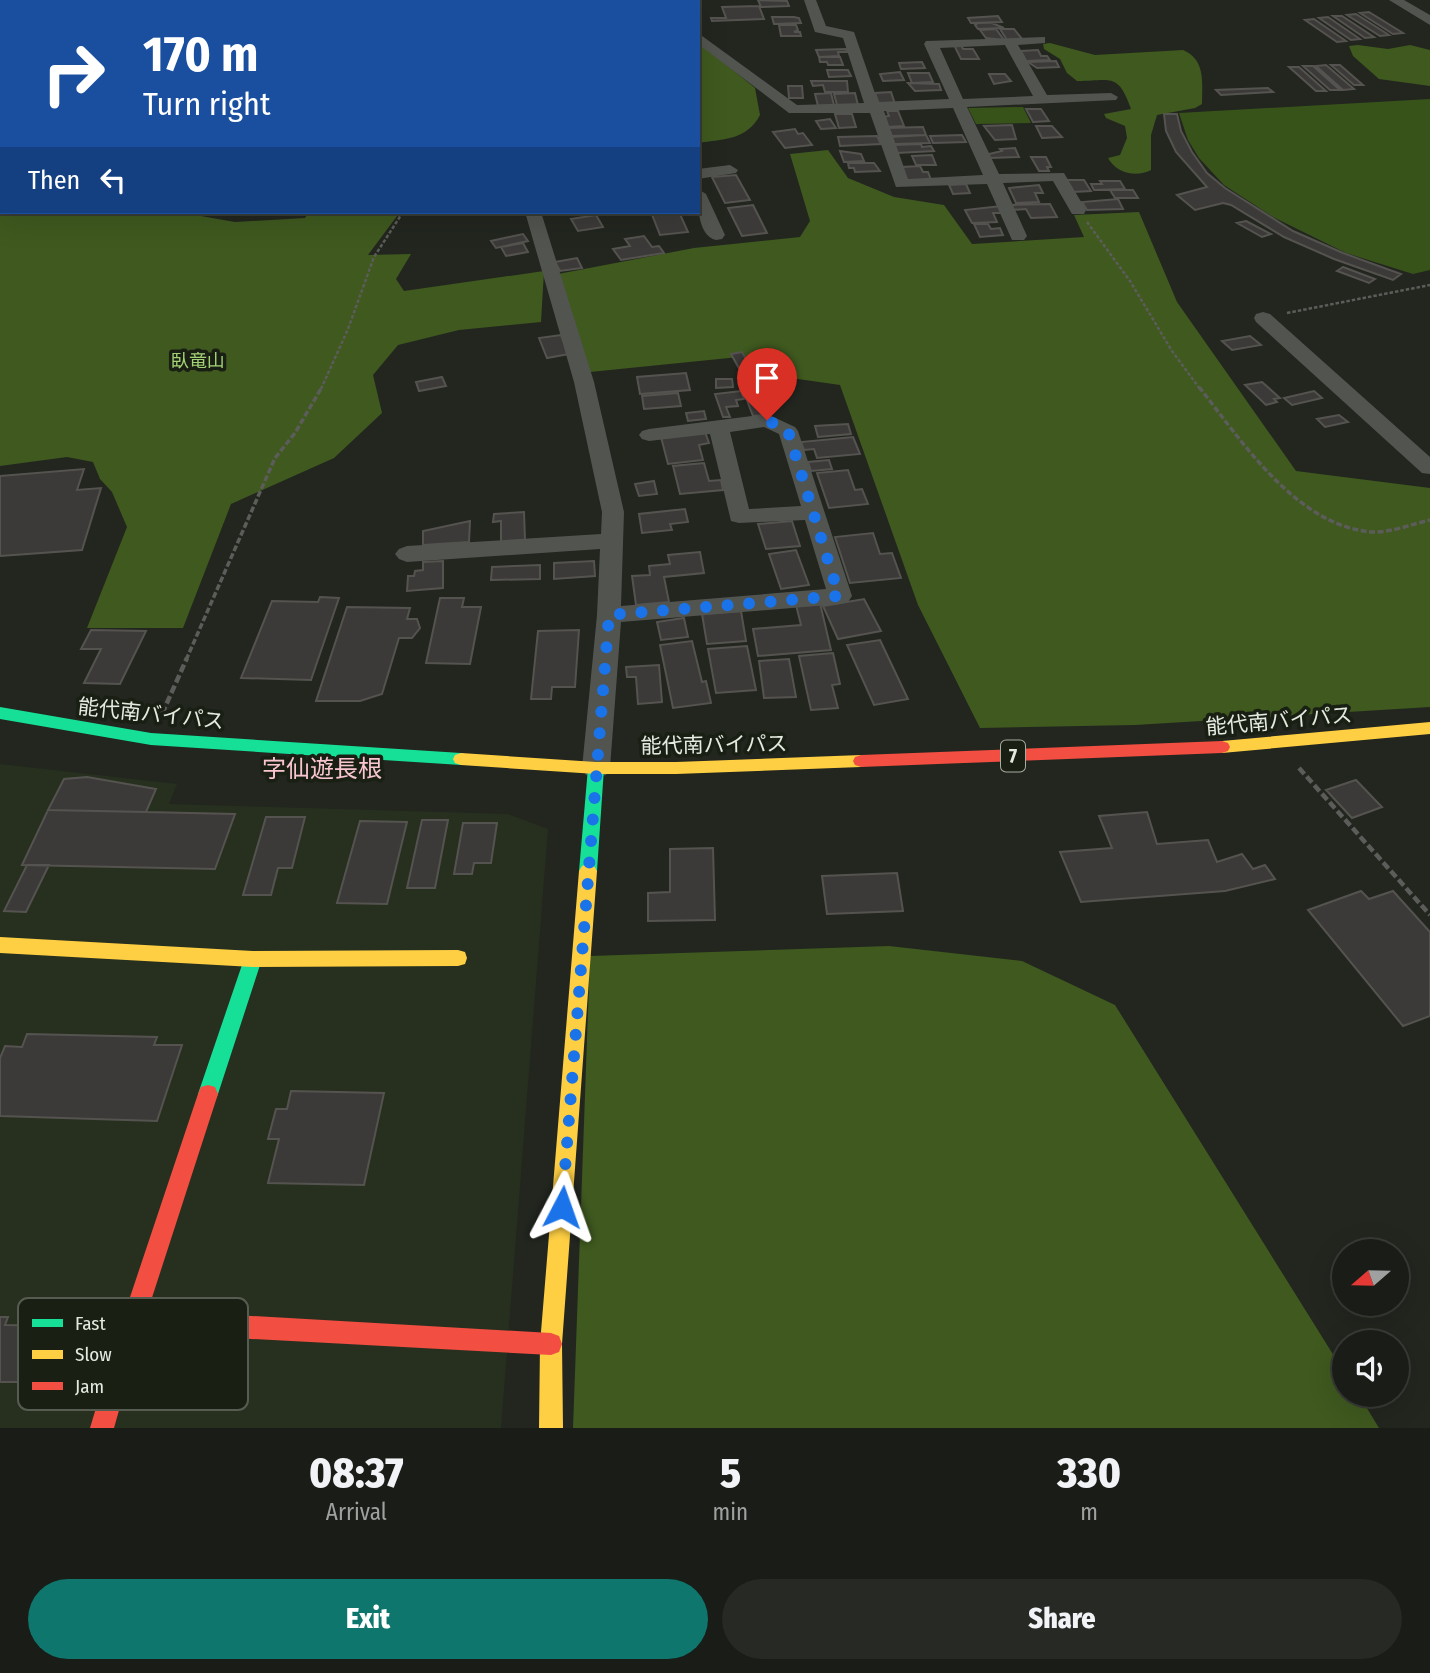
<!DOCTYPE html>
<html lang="en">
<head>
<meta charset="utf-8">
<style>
	:root { --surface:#1a1c17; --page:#272924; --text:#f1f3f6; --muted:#9fa1a1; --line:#383a36; --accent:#0f766e }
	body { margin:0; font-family:"Fira Sans Condensed","Noto Sans JP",sans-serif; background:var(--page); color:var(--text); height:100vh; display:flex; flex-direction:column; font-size:26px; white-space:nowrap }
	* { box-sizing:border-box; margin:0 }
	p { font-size:23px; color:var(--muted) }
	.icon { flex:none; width:38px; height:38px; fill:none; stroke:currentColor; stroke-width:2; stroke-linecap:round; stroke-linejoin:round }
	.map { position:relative; height:1428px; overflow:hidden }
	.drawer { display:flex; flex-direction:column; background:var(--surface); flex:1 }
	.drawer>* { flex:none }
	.banner { position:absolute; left:0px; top:0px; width:700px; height:214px; box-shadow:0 7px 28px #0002,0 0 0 2px var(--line); background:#1a4fa0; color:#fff; overflow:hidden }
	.needle { width:46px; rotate:250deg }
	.tools { position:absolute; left:1332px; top:1239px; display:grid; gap:14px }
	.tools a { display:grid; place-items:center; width:77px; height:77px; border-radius:50%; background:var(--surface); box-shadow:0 7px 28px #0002,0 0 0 2px var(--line); font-size:35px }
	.pin { position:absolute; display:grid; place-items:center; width:60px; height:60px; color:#fff; margin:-72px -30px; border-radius:50% 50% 50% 0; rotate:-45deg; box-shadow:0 0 7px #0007 }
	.pin .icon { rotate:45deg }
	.me { position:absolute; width:77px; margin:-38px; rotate:4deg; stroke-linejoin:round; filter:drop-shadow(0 0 5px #0008) }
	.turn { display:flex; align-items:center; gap:24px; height:147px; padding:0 28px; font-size:32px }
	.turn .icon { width:91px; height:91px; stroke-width:2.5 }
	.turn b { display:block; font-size:49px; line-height:60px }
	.then { display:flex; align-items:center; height:66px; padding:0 28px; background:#0003; gap:14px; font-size:26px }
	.eta { display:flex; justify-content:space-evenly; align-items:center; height:119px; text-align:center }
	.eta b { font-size:42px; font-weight:800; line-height:49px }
	.button { display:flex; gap:14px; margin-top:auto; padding:14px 28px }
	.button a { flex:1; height:80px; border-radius:42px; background:var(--accent); color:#fff; font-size:28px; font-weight:800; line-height:80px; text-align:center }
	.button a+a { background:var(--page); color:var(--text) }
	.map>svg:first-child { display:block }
	.built { fill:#27301f }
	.green { fill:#385319 }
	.forest { fill:#3f591f }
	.water { fill:#587539 }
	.building { fill:#3c3a38; stroke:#555350; stroke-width:2 }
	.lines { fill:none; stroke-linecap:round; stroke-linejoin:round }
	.path-far2 { stroke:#5c5d5a; stroke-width:2.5; stroke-dasharray:3.5 2; stroke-linecap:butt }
	.path-far1 { stroke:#5c5d5a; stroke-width:3.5; stroke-dasharray:6 2.5; stroke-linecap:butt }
	.path { stroke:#5c5d5a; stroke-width:4.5; stroke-dasharray:8 3.5; stroke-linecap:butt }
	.street { fill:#525450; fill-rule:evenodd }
	.fast { fill:#16e098; fill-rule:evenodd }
	.slow { fill:#ffcf43; fill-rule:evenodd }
	.jam { fill:#f24e42; fill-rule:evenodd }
	.route { stroke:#1a73e8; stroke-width:12; stroke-dasharray:0 21.6 }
	.labels { text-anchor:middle; stroke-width:7; stroke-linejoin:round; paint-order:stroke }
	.far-park-label { font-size:18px; fill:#a3d175; stroke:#191f13 }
	.shield { fill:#191f13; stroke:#a8ada3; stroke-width:2 }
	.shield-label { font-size:19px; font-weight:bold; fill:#e5eae1 }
	.street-label { font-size:21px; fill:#e5eae1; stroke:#191f13 }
	.quarter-label { font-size:24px; fill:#f8c5d1; stroke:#191f13 }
	.key { fill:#191f13; stroke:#565c51; stroke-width:2 }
	.key-label { font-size:19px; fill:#e5eae1 }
</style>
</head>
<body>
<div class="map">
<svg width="1430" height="1428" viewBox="0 0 1430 1428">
	<rect width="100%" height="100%" fill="#22261f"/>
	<path class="built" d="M 0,764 L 177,784 L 169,804 L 508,814 L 548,829 L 501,1428 L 0,1428 Z"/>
	<path class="green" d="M 1430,99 L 1430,270 L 1413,274 L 1346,253 L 1273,217 L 1224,185 L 1199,158 L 1188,140 L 1179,113 Z
		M 1023,107 L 1031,123 L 976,124 L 968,108 Z"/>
	<path class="forest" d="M 698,42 L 755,88 L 760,115 C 747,140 724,139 698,143 Z
		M 1050,43 L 1095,55 L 1183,50 C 1206,60 1202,82 1202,104 L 1195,108 L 1157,115 L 1151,135 L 1151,170 C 1136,178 1116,173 1108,158 L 1120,155 L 1127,138 L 1125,126 L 1106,118 L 1104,114 L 1131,109 C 1118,72 1111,81 1077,81 L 1067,73 L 1060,59 L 1044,49 L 1043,44 Z
		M 1358,45 L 1388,49 L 1410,45 L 1430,50 L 1430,86 L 1379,79 L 1353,56 L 1349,46 Z
		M 828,150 L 848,178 L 894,197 L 944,205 L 972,244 L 1084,237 L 1074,215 L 1139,212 L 1177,302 L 1296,471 L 1430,488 L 1430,707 L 1135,725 L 980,728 L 918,605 L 840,385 L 777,376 L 749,356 L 580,373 L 558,274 L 694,248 L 800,237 L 810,221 L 790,154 Z
		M 0,184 L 2,212 L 178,212 L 235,222 L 305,218 L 309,212 L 400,212 L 368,255 L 411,254 L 396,279 L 404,291 L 544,271 L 541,322 L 459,330 L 398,345 L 373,375 L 382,413 L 334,458 L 231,504 L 183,628 L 87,628 L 127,527 L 112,492 L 100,479 L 93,462 L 67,457 L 0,466 Z
		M 889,946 L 1022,961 L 1115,1005 L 1344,1372 L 1344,1395 L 1359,1395 L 1379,1428 L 573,1428 L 590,956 Z"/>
	<path class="water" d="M 96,0 L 396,0 L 396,2 L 95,2 Z"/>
	<path class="building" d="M 758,0 L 787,1 L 789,6 L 761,7 Z
		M 759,6 L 764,19 L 712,21 L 711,18 L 726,18 L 722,7 Z
		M 1369,12 L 1403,33 L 1393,34 L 1360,13 Z
		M 1356,14 L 1389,35 L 1380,36 L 1347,15 Z
		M 998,16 L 1002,22 L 971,23 L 968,18 Z
		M 1333,16 L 1342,16 L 1374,37 L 1365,38 Z
		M 772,17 L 794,17 L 799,18 L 801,23 L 774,24 Z
		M 1328,17 L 1360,39 L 1351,40 L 1319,18 Z
		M 1314,19 L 1346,41 L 1337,42 L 1305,20 Z
		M 978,23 L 992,23 L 1004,28 L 978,29 L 975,25 Z
		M 779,25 L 796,25 L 798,30 L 794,32 L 800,32 L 801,36 L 781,36 Z
		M 996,29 L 1004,40 L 986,38 L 980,30 Z
		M 1000,29 L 1014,29 L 1022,39 L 1007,40 Z
		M 954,45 L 961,45 L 963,49 L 973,49 L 979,59 L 961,59 Z
		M 846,49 L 847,52 L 838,52 L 839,56 L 819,57 L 816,50 Z
		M 1038,50 L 1041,56 L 1047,56 L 1050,60 L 1026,61 L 1021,51 Z
		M 819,57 L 840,57 L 843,65 L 828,65 L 827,62 L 820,62 Z
		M 1056,61 L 1059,67 L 1037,68 L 1028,62 Z
		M 922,62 L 925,68 L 901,69 L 899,63 Z
		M 1326,65 L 1354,89 L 1343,90 L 1316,66 Z
		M 1331,65 L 1340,65 L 1363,85 L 1354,85 Z
		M 1303,66 L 1313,66 L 1340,90 L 1330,90 Z
		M 1289,67 L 1299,67 L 1326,91 L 1316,91 Z
		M 827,70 L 848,70 L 851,76 L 829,77 Z
		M 900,72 L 904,80 L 883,81 L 880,74 Z
		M 908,73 L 929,73 L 933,82 L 912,83 Z
		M 989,74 L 1005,74 L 1011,81 L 994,84 Z
		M 811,81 L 847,81 L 848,92 L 825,92 L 823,85 L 813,86 Z
		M 908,83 L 939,84 L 941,90 L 915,91 Z
		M 788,86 L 802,86 L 803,98 L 789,98 Z
		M 1268,88 L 1273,92 L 1221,95 L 1216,90 Z
		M 891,92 L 895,104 L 879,104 L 875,93 Z
		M 831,93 L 834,105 L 818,106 L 815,94 Z
		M 855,93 L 858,105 L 837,105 L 834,94 Z
		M 1026,109 L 1041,109 L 1049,121 L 1033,122 Z
		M 887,111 L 898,111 L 904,126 L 887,127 L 882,117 L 889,116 Z
		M 835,114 L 852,114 L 856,127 L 839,128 Z
		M 1164,114 L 1177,114 L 1181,131 L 1192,152 L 1207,173 L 1225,188 L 1293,231 L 1343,253 L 1401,274 L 1393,280 L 1334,259 L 1284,237 L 1231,205 L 1223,203 L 1195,210 L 1177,195 L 1207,187 L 1176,152 L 1166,131 Z
		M 830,119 L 836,128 L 821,129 L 816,121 Z
		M 1012,125 L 1016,139 L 995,140 L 984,126 Z
		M 1036,126 L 1052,126 L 1062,137 L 1042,138 Z
		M 923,127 L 926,135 L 891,136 L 887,128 Z
		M 795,129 L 798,134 L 803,133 L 812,145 L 785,148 L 773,132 Z
		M 926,135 L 930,143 L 894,144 L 890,137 Z
		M 962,135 L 966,142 L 933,143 L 930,136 Z
		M 877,136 L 881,144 L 840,146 L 838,137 Z
		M 921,144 L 922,147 L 931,146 L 934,151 L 897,153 L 894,145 Z
		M 1015,148 L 1019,157 L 990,158 L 989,154 L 1002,151 L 1000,149 Z
		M 840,151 L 861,154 L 864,161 L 844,162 Z
		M 932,155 L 936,165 L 916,165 L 912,156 Z
		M 1031,157 L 1046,157 L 1051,167 L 1047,167 L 1049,171 L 1039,171 Z
		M 848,163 L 874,163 L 880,171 L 855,172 L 854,168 L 849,168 Z
		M 920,166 L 923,172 L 928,172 L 931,180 L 907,180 L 902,167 Z
		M 736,175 L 750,200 L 725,203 L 712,177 Z
		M 1066,180 L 1084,180 L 1091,191 L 1073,192 Z
		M 1100,181 L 1120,181 L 1125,189 L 1094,190 L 1091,184 L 1102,184 Z
		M 966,184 L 970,193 L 953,194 L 949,185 Z
		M 1039,185 L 1043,193 L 1035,193 L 1039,202 L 1016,203 L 1009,188 Z
		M 1110,190 L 1133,190 L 1138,198 L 1115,198 Z
		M 1118,199 L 1123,209 L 1087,210 L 1082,202 Z
		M 1050,204 L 1057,217 L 1031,218 L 1026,209 L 1013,210 L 1011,205 Z
		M 753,205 L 767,233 L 742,236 L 728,208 Z
		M 1001,206 L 1004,213 L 993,213 L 997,222 L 972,223 L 965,210 Z
		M 651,212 L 679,212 L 688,232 L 660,235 Z
		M 596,215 L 603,227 L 578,231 L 571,219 Z
		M 1246,221 L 1271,234 L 1262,237 L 1237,223 Z
		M 974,224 L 988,224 L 991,229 L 1000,228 L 1003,235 L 980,237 Z
		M 523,234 L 528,241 L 496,248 L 491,241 Z
		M 644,236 L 652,247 L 659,246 L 664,253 L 621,260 L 613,249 L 630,246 L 625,239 Z
		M 523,243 L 528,252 L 506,256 L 501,247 Z
		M 577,258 L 582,268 L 560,271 L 555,262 Z
		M 1343,267 L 1375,279 L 1369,283 L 1337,271 Z
		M 561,335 L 569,354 L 547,358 L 539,338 Z
		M 1250,336 L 1261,345 L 1232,350 L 1222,341 Z
		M 742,352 L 757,379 L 746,381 L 731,354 Z
		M 686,373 L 690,390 L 640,394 L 637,377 Z
		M 442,377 L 446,386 L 419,391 L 416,382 Z
		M 716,379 L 732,379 L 733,387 L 716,388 Z
		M 1262,382 L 1280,398 L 1274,399 L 1277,402 L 1266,405 L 1245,385 Z
		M 772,386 L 780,405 L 764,407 L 767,415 L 753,416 L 743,390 Z
		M 741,391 L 744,399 L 736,400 L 738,406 L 726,407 L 730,417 L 723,417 L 715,394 Z
		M 1314,391 L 1322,398 L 1292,405 L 1284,398 Z
		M 678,393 L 681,406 L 644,409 L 642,396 Z
		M 704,411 L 706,419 L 688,421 L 686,413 Z
		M 1339,415 L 1348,422 L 1325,427 L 1317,419 Z
		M 848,424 L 851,434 L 818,437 L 815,426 Z
		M 705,432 L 709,443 L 699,445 L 703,460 L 668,464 L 661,437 Z
		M 853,437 L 860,454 L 817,458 L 814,449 L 804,450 L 801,442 Z
		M 829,460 L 832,469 L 811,471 L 808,462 Z
		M 704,463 L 709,481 L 721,480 L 723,490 L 680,494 L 673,466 Z
		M 84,469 L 77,490 L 101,488 L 82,550 L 0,556 L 0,476 Z
		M 848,470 L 855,490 L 862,489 L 868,504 L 829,508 L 817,473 Z
		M 654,481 L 657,494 L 639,496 L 635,484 Z
		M 685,509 L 688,522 L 670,524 L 672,530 L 642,533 L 639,514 Z
		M 524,512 L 525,540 L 501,542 L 501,521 L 493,522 L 494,514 Z
		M 470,521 L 469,542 L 423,545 L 423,531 Z
		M 792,521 L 800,546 L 766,549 L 758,524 Z
		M 873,533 L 880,554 L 892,553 L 901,578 L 850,583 L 835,537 Z
		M 796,550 L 809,585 L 781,589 L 769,554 Z
		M 700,552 L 704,573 L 664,577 L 669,602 L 636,605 L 632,576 L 650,575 L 649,566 L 670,564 L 668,555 Z
		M 443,561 L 443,588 L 407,591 L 408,576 L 414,576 L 415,571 L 423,570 L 423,562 Z
		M 594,561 L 595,576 L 554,579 L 554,563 Z
		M 540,565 L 540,579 L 491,580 L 492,567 Z
		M 320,597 L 339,598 L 311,680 L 241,678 L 272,601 L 318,602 Z
		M 440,598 L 464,598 L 462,607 L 481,607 L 470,664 L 426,663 Z
		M 864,599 L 881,631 L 838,639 L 823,606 Z
		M 820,603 L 831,650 L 758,656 L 753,629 L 801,625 L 796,605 Z
		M 347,607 L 410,608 L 407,619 L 417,619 L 420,628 L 412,638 L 399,638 L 382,694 L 360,701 L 316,701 Z
		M 741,611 L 746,641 L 707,644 L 702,614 Z
		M 684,618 L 688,637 L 661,640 L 657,622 Z
		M 91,630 L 146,631 L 120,684 L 84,683 L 101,649 L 81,649 Z
		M 579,630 L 575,687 L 552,687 L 551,699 L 531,699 L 538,631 Z
		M 880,640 L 908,699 L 874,705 L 847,645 Z
		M 692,641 L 702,682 L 706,681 L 711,703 L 673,708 L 660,645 Z
		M 747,646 L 756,690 L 716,693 L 708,649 Z
		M 833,653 L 840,684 L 832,685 L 838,708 L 811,710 L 799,656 Z
		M 789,659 L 796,697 L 764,698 L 759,661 Z
		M 659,665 L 662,702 L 638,704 L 636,677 L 627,677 L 626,667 Z
		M 87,777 L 156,789 L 146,812 L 48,810 L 64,779 Z
		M 1356,780 L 1382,807 L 1352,818 L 1326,790 Z
		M 48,810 L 146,812 L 235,814 L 215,869 L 22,865 Z
		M 1147,812 L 1157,844 L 1208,840 L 1217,862 L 1242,854 L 1253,869 L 1265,865 L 1275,879 L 1225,891 L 1081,902 L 1060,852 L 1112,848 L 1099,816 Z
		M 266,817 L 305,817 L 292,868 L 278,868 L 271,895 L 243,895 Z
		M 422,820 L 448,820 L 435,888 L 407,888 Z
		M 360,821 L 407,822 L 387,904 L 337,903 Z
		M 463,823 L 497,823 L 491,863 L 474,863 L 472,874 L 454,874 Z
		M 713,848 L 715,920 L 648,921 L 648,893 L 670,892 L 670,849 Z
		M 27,865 L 49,865 L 26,912 L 4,911 Z
		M 897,873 L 903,911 L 827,914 L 822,876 Z
		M 1361,891 L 1369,899 L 1393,891 L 1430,932 L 1430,1016 L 1403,1026 L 1308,910 Z
		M 27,1034 L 157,1037 L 154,1045 L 182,1045 L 157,1121 L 0,1116 L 0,1058 L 5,1046 L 22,1047 Z
		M 291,1091 L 384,1093 L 364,1185 L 268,1183 L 279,1139 L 268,1139 L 276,1109 L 287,1109 Z
		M 0,1317 L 8,1317 L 5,1325 L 60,1326 L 41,1382 L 0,1382 Z"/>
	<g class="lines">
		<path class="path-far2" d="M 1087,222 L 1130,281 L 1172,351 L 1200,389
			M 1287,313 L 1430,285
			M 321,389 L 348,329 L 374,257 L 403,212"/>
		<path class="path-far1" d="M 1199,387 C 1242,441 1296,526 1372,532 C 1389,533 1413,524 1430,520
			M 186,660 L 275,458 L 295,433 L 322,387"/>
		<path class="path" d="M 162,714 L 187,658
			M 1299,768 L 1430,915"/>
		<path class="street" d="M 470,0 L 482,0 L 482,2 L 470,2 Z
			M 625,0 L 639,0 L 640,2 L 626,2 Z
			M 804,0 L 816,0 L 826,26 L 854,32 L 878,102 L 949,99 L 924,44 L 926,41 L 1045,37 L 1045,43 L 1018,45 L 1047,95 L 1111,93 L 1118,97 L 1116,100 L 967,107 L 999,174 L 1064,173 L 1086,210 L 1084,214 L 1072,214 L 1053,181 L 1003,183 L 1027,236 L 1024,240 L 1012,240 L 987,184 L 896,187 L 870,113 L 789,113 L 698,44 L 698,33 L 797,105 L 864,103 L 843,38 L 815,32 ZM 1005,45 L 1033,96 L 963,99 L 940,48 ZM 953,108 L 983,175 L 908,179 L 884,111 Z
			M 1389,0 L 1404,0 L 1430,15 L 1430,25 Z
			M 0,88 L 2,88 L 2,96 L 0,96 Z
			M 730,165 L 738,170 L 736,173 L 698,179 L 698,169 Z
			M 698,189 L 706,194 L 725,235 L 722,239 L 716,240 C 697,235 698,204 698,189 Z
			M 525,212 L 541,212 L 594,382 L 624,512 L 621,606 L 826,589 L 805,520 L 739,523 L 731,521 L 710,434 L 649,441 L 642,439 L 639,435 L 642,431 L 649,429 L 767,414 L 795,427 L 798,431 L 852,596 L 848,602 L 840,604 L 621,622 L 610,768 L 606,775 L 596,778 L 586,775 L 582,768 L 597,615 L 600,549 L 407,562 L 399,559 L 395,554 L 399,549 L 407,546 L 601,534 L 602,512 L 574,382 ZM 764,427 L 779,434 L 801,506 L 749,509 L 730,432 Z
			M 1263,312 L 1270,314 L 1430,457 L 1430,474 L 1422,473 L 1256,322 L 1254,318 L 1256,314 Z"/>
		<path class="fast" d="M 0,707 L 151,733 L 461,753 L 467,755 L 469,759 L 467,763 L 461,765 L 151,745 L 0,719 Z
			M 596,762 L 602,764 L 604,768 L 597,871 L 594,876 L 588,878 L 582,876 L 579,871 L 588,768 L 590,764 Z
			M 253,951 L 260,953 L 262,959 L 218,1094 L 215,1101 L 208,1103 L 201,1101 L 198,1094 L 244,959 L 246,953 Z"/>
		<path class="slow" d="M 1430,722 L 1430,734 L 1222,753 L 1216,751 L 1214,747 L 1216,743 L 1222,741 Z
			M 461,753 L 596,762 L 676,762 L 861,755 L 867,757 L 869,761 L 867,765 L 861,767 L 676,774 L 596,774 L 461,765 L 455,763 L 453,759 L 455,755 Z
			M 588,864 L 594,866 L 597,871 L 562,1344 L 563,1428 L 539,1428 L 540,1344 L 579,871 L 582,866 Z
			M 0,937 L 253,951 L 458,950 L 465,952 L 467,958 L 465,964 L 458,966 L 253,967 L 0,953 Z"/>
		<path class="jam" d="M 1222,741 L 1228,743 L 1230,747 L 1228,751 L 1222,753 L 861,767 L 855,765 L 853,761 L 855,757 L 861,755 Z
			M 208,1085 L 215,1087 L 218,1094 L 148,1310 L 551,1333 L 559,1336 L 562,1344 L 559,1352 L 551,1355 L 141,1333 L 114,1428 L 90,1428 L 122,1321 L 198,1094 L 201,1087 Z"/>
	</g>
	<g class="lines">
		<path class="route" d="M 562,1207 L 609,615 L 839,596 L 788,431 L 767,420"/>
	</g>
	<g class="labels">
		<g class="far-park-label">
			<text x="198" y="367">臥竜山</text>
		</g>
		<rect class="shield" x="1001" y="740.5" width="24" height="31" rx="5"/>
		<g class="shield-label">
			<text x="1013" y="763">7</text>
		</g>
		<g class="street-label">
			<text transform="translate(151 714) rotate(6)" y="7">能代南バイパス</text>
			<text transform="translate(1279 721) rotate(-5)" y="7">能代南バイパス</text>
			<text transform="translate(714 745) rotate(-1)" y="7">能代南バイパス</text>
		</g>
		<g class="quarter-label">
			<text x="322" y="777">字仙遊長根</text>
		</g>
	</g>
	<rect x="18" y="1298" width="230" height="112" rx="10" class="key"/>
	<rect x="32" y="1319" width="31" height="8" fill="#16e098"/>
	<rect x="32" y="1350" width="31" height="9" fill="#ffcf43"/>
	<rect x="32" y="1382" width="31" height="8" fill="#f24e42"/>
	<g class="key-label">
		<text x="75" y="1330">Fast</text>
		<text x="75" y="1361">Slow</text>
		<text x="75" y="1393">Jam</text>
	</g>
</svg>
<div class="tools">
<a><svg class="needle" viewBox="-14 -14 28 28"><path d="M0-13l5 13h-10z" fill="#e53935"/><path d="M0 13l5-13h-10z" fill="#9fa1a1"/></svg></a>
<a><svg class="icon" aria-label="sound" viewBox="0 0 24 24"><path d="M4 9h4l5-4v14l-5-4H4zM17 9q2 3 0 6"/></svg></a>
</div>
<div class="pin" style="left:767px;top:420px;background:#d93025"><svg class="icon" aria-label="arrive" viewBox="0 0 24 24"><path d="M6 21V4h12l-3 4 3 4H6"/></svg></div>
<svg class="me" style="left:562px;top:1207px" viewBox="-20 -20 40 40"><path d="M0-17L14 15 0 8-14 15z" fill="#1a73e8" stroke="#fff" stroke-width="4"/></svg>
<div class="banner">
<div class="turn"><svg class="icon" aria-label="right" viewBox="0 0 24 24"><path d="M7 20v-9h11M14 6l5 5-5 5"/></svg><div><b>170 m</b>Turn right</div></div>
<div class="then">Then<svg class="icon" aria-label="left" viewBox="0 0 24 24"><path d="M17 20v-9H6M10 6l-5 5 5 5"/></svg></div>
</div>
</div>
<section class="drawer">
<div class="eta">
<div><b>08:37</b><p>Arrival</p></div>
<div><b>5</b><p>min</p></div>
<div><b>330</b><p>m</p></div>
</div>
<div class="button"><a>Exit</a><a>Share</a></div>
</section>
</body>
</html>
